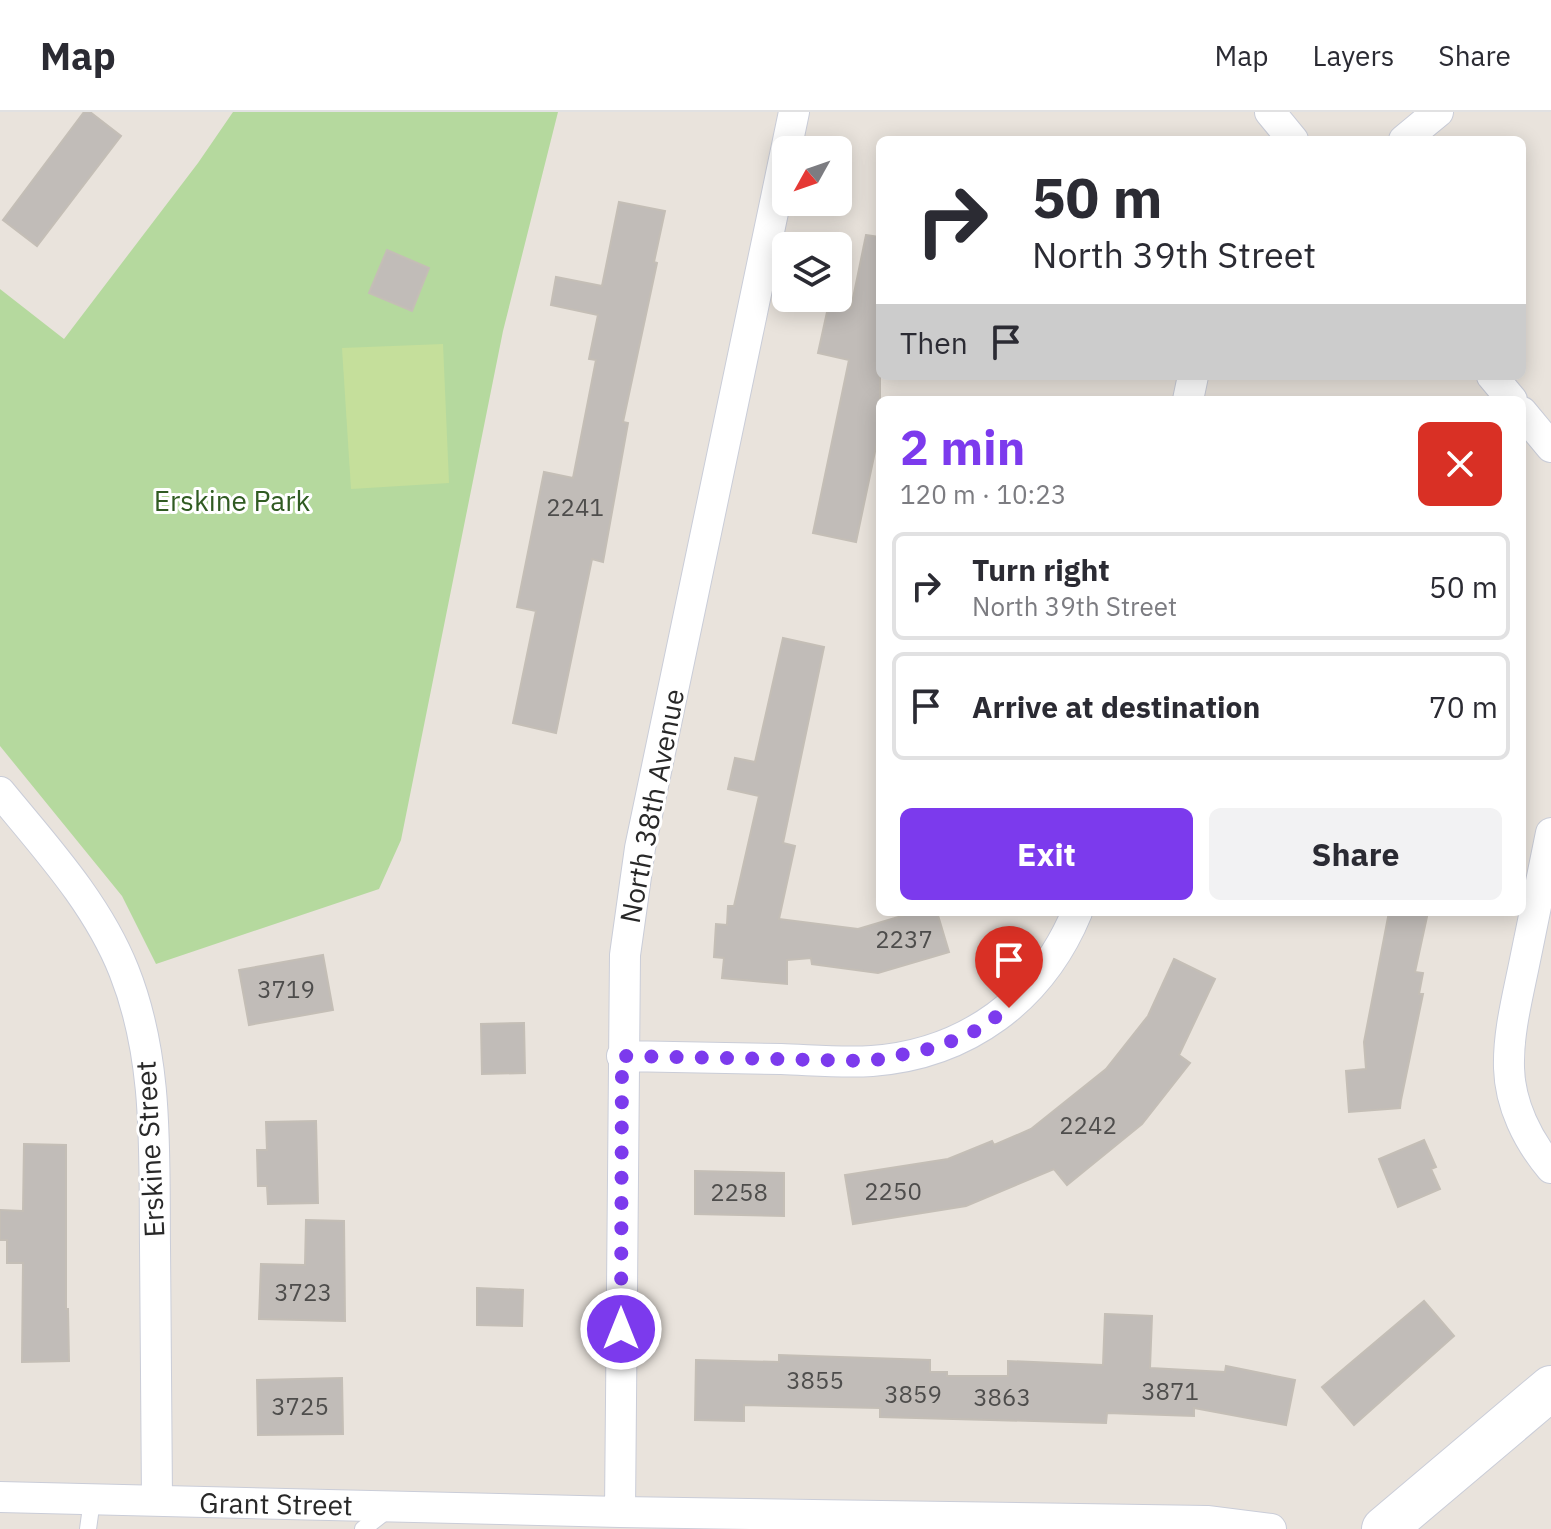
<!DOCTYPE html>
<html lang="en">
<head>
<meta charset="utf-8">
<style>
	:root { --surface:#fff; --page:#f2f2f3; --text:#2b2b33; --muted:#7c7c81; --line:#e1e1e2; --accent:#7c3aed }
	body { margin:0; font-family:"IBM Plex Sans",sans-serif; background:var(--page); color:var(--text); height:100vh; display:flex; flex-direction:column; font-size:30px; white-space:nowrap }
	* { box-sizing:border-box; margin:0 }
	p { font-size:26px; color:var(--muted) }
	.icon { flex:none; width:44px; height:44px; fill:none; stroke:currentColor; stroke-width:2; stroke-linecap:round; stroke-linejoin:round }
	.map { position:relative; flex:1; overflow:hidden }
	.sheet { position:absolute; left:876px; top:284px; width:650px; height:520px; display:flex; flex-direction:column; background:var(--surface); border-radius:12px; box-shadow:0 4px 20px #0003 }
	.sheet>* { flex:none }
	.guide { position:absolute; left:876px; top:24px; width:650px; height:244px; border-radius:12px; box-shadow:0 4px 20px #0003; background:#fff; color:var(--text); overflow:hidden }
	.needle { width:52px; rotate:230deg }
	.controls { position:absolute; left:772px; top:24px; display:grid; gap:16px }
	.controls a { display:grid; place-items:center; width:80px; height:80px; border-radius:12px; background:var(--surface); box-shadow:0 4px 20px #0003; font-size:40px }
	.pin { position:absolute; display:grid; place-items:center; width:68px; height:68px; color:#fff; margin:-82px -34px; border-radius:50% 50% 50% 0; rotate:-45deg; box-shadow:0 0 8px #0007 }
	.pin .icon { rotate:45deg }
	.me { position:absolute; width:88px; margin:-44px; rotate:0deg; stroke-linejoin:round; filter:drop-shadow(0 0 6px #0008) }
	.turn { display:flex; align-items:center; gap:28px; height:168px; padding:0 24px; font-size:36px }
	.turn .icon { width:104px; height:104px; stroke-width:2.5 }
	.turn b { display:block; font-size:56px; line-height:68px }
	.then { display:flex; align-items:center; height:76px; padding:0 24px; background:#0003; gap:16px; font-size:30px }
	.round { display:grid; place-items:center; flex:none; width:84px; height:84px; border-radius:12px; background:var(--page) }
	.overview { display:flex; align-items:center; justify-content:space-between; height:136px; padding:0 24px }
	h1 { font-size:48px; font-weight:700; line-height:60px; color:var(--accent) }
	.cta { display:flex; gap:16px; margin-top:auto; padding:16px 24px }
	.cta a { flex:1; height:92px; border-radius:12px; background:var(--accent); color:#fff; font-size:32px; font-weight:700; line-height:92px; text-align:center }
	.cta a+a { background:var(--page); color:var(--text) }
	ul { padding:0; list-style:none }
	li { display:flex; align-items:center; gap:24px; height:108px; margin:0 16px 12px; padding:0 8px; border:4px solid var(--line); border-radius:12px }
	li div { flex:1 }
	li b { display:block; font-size:30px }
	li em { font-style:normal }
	header { display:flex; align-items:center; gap:48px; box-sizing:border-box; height:112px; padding:0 40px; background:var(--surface); border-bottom:2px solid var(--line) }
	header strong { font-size:38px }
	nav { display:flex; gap:44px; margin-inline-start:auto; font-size:28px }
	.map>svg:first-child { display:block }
	.park { fill:#b5d99e }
	.pitch { fill:#c5df9b }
	.building { fill:#c1bcb8; stroke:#c4beb6; stroke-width:2 }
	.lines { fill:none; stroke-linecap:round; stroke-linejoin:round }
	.lane-casing { stroke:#cacdd8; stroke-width:18 }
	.street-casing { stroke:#cacdd8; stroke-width:32 }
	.secondary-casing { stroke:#cacdd8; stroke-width:46 }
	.lane { stroke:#fff; stroke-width:16 }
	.street { stroke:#fff; stroke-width:30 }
	.secondary { stroke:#fff; stroke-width:44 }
	.route { stroke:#7c3aed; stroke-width:14; stroke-dasharray:0 25.2 }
	.labels { text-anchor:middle; stroke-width:6; stroke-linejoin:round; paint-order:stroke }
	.number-label { font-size:24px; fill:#4e4d4c }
	.park-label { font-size:28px; fill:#305b22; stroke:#fff }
	.street-label { font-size:28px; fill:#282828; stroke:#fff }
</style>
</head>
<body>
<header>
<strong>Map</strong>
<nav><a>Map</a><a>Layers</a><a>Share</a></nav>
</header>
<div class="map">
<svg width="1551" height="1417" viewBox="0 0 1551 1417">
	<rect width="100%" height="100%" fill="#e9e3dc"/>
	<path class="park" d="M 233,0 L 558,0 L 503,219 L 401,728 L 379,777 L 156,852 L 122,784 L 0,634 L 0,177 L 64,227 L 198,51 Z"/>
	<path class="pitch" d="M 443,232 L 449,371 L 351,377 L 342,236 Z"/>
	<path class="building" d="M 84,0 L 90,0 L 121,24 L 37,134 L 3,108 Z
		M 619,90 L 665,99 L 654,150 L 657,151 L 623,310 L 628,311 L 603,450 L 592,447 L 556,621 L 513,611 L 536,499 L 517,495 L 544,360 L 573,366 L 596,248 L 589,247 L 598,203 L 551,193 L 556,165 L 602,174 Z
		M 866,123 L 880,125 L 880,316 L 856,430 L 813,421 L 849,248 L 818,241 L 829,191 L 851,196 Z
		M 387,138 L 429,156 L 412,199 L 369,181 Z
		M 783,526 L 824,535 L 783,731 L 795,734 L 779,807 L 858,817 L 915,800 L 937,800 L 949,840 L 878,861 L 812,852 L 811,846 L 787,848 L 787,872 L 722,866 L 724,846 L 714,845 L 716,812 L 727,813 L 728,794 L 734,794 L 759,684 L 728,677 L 735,646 L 755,650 Z
		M 1389,800 L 1428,800 L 1415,860 L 1423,861 L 1419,882 L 1423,882 L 1401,988 L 1400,996 L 1349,1000 L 1346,959 L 1366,957 L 1364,930 Z
		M 323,843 L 333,898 L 249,913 L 239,858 Z
		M 1174,847 L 1215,867 L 1179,943 L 1190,951 L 1142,1012 L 1067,1073 L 1054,1057 L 966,1094 L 853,1112 L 845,1063 L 948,1047 L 992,1029 L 994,1033 L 1031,1017 L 1106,957 L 1148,904 Z
		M 524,911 L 525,961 L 482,962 L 481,912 Z
		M 316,1009 L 318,1091 L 268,1092 L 267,1074 L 258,1074 L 257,1038 L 267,1038 L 266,1010 Z
		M 1424,1028 L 1436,1055 L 1431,1057 L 1440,1077 L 1398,1095 L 1379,1047 Z
		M 24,1032 L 66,1033 L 66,1197 L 68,1197 L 69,1249 L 22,1250 L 23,1151 L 7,1151 L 7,1128 L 0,1128 L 0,1098 L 23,1099 Z
		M 695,1059 L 784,1061 L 784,1104 L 695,1102 Z
		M 306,1108 L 344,1109 L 345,1209 L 259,1207 L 261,1152 L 305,1153 Z
		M 477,1176 L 523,1178 L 522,1214 L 477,1213 Z
		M 1424,1189 L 1454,1224 L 1354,1313 L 1322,1275 Z
		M 1105,1202 L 1152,1204 L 1150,1256 L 1225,1260 L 1226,1254 L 1295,1268 L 1286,1313 L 1194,1296 L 1194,1304 L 1107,1301 L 1106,1311 L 880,1305 L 880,1296 L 744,1293 L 744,1309 L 695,1308 L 696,1248 L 779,1250 L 779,1243 L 930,1248 L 930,1260 L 947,1260 L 947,1264 L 1008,1264 L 1008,1249 L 1103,1253 Z
		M 342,1266 L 343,1322 L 258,1323 L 257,1268 Z"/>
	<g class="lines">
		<g class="lane-casing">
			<path id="lane" d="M 88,1417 L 92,1388
				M 363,1417 L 390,1396"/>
		</g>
		<g class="street-casing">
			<path id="street" d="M 1270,0 L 1293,28
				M 1404,28 L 1438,0
				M 1492,264 L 1512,288
				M 1188,288 L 1193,264
				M 1522,300 L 1551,335
				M 0,680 C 46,736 97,791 124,859 C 159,947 154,1041 155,1134 C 156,1219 156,1304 157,1389
				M 1551,721 C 1542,765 1533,809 1524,853 C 1517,887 1508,922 1509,956 C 1510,993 1528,1029 1551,1056
				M 622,944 C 675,945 728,946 781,947 C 811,948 842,951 872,949 C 967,942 1041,887 1077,800
				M 0,1385 L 620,1400 L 1207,1409 L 1271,1417
				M 620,1400 L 625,843 L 640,736 L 794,0"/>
		</g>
		<g class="secondary-casing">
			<path id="secondary" d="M 1384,1417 L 1551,1276"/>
		</g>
		<use href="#lane" class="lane"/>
		<use href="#street" class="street"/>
		<use href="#secondary" class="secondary"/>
	</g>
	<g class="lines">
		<path class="route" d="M 621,1217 L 622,944 L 871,949 L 938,935 L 975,919 L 1009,896"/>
	</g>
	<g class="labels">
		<g class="number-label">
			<text x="575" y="404">2241</text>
			<text x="904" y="836">2237</text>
			<text x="286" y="886">3719</text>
			<text x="1088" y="1022">2242</text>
			<text x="893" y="1088">2250</text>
			<text x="739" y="1089">2258</text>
			<text x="303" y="1189">3723</text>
			<text x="815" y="1277">3855</text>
			<text x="1170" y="1288">3871</text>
			<text x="913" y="1291">3859</text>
			<text x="1002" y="1294">3863</text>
			<text x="300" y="1303">3725</text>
		</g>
		<g class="park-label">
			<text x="232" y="399">Erskine Park</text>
		</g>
		<g class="street-label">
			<text transform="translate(652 694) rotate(-79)" y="10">North 38th Avenue</text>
			<text transform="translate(150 1037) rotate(-93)" y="10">Erskine Street</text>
			<text transform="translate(276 1392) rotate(1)" y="10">Grant Street</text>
		</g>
	</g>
</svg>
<div class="controls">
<a><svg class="needle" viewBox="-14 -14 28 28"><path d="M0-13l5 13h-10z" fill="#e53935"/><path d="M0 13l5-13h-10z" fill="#7c7c81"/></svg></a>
<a><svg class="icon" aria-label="layers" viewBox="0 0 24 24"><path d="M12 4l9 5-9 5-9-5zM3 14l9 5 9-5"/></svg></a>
</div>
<div class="pin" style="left:1009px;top:896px;background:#d93025"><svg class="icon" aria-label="arrive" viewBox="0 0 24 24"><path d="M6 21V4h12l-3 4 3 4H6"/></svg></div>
<svg class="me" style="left:621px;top:1217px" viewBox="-20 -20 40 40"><circle r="17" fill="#7c3aed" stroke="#fff" stroke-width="3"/><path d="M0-11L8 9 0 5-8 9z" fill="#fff"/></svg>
<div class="guide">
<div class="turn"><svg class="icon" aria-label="right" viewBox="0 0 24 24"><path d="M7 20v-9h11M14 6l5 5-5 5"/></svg><div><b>50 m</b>North 39th Street</div></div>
<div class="then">Then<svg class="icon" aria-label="arrive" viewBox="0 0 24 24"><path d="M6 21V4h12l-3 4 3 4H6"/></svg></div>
</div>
<section class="sheet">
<div class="overview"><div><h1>2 min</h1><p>120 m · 10:23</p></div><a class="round" style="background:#d93025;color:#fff"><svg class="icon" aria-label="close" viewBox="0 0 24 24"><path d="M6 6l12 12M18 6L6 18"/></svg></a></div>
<ul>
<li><svg class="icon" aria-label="right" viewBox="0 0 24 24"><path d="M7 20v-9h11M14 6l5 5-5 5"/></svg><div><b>Turn right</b><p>North 39th Street</p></div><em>50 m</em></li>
<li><svg class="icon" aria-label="arrive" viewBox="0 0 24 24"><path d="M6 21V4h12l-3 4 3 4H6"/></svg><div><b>Arrive at destination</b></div><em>70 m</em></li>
</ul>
<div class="cta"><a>Exit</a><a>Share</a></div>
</section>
</div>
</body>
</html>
